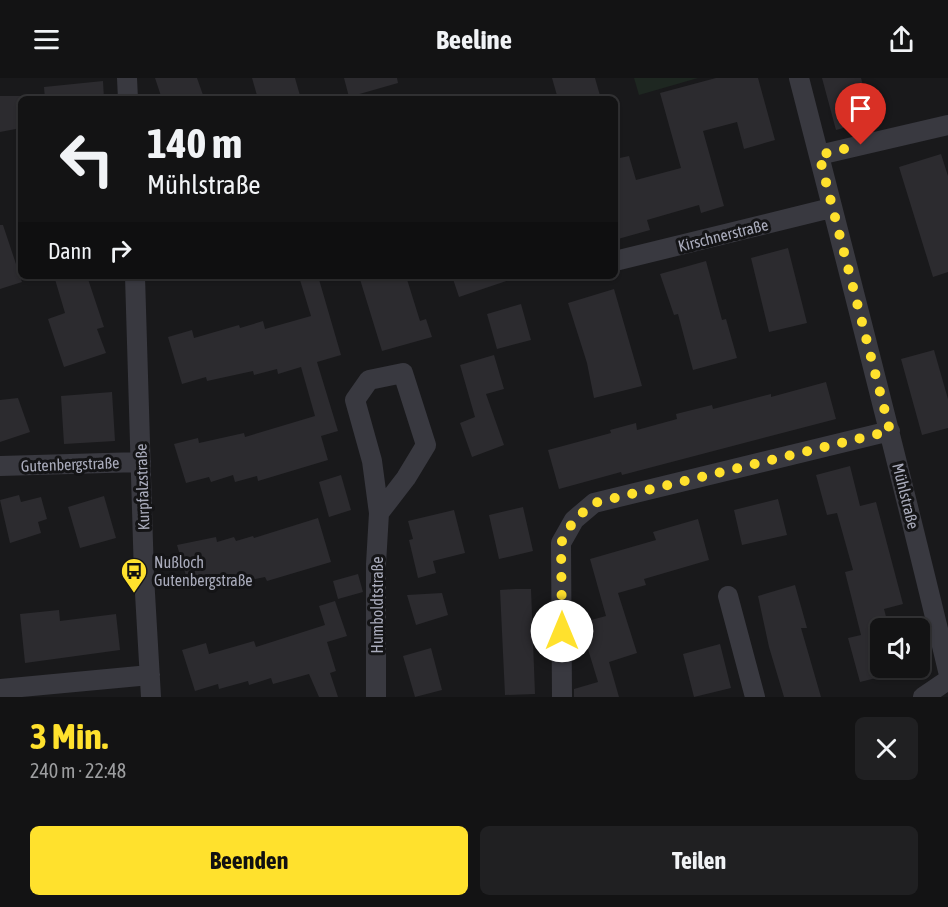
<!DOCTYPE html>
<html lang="de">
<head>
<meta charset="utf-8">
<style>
	:root { --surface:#131314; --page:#202022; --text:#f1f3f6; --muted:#9d9ea0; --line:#323234; --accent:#ffe12d }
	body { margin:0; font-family:"Asap Condensed",sans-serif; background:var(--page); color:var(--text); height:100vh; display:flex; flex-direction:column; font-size:22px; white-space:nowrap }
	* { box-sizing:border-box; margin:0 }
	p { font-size:20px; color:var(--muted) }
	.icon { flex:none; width:33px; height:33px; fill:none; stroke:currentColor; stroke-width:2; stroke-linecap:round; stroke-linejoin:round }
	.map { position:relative; height:619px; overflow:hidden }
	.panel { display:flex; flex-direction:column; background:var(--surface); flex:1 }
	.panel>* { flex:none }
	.top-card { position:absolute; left:18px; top:18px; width:600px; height:183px; border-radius:9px; box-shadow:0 2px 4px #0004,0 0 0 2px var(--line); background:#131314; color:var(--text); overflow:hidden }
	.tools { position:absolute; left:870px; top:540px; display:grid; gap:12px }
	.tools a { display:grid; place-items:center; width:60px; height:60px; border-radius:9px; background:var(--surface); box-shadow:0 2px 4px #0004,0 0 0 2px var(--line); font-size:30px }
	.pin { position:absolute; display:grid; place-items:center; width:51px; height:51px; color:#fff; margin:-62px -26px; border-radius:50% 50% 50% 0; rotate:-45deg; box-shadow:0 0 6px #0007 }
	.pin .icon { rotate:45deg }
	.me { position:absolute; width:66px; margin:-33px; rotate:0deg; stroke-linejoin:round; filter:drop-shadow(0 0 4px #0008) }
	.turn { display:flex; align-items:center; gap:21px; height:126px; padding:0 30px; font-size:27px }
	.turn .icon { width:78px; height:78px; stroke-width:2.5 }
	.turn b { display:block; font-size:42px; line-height:51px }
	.then { display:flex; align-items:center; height:57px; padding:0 30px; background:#0003; gap:12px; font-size:22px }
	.round { display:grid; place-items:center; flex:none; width:63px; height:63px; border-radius:9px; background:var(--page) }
	.headline { display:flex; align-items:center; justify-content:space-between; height:102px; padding:0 30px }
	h1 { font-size:36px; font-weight:700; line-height:45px; color:var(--accent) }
	.cta { display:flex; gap:12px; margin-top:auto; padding:12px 30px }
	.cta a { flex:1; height:69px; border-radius:9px; background:var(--accent); color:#111; font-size:24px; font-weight:700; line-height:69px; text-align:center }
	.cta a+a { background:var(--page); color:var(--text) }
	header { display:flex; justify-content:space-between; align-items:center; height:78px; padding:0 30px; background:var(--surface); font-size:27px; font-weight:700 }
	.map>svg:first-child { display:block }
	.green { fill:#1e2721 }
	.building { fill:#2c2b2f }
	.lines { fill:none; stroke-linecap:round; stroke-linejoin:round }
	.street { stroke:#393940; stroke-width:20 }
	.route { stroke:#ffe12d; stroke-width:10; stroke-dasharray:0 18 }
	.labels { text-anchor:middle; stroke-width:6; stroke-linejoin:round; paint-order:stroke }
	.street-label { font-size:16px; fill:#aaacbc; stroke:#141416 }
	.poi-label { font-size:16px; fill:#aaacbc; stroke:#141416; text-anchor:start }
</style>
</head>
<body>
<header><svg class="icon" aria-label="menu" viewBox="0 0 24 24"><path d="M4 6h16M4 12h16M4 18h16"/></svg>Beeline<svg class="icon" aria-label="share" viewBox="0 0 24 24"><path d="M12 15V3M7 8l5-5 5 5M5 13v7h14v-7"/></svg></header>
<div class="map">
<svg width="948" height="619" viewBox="0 0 948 619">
	<rect width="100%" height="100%" fill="#19191b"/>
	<path class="green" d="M 634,0 L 698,0 L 639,17 Z"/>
	<path class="building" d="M 155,0 L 197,0 L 203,17 L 191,21 L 162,21 Z
		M 252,0 L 295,0 L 301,21 L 258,21 Z
		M 344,0 L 397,0 L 398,5 L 349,19 Z
		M 552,0 L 595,0 L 601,21 L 558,21 Z
		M 716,0 L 758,0 L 775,62 L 744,71 L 737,44 L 703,53 L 724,128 L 701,135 L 699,127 L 647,142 L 650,152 L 618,161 L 615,150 L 615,81 L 629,78 L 636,102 L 681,90 L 660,15 Z
		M 822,0 L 861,0 L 872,42 L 836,52 Z
		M 103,3 L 104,21 L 45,21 L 44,9 Z
		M 0,18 L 21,18 L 21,50 L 0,54 Z
		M 941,76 L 948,98 L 948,194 L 933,199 L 899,89 Z
		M 0,147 L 3,147 L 22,204 L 0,211 Z
		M 788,170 L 807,245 L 769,254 L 751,180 Z
		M 706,183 L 722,242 L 726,241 L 737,280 L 693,292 L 678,236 L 674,237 L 660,196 Z
		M 54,198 L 87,198 L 104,249 L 97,251 L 106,275 L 64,289 L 48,241 L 65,235 Z
		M 318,198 L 341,277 L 317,284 L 338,353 L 321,358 L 328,382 L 258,403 L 257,398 L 235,404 L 233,397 L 211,404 L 209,399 L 186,405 L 174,366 L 198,360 L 199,365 L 244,355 L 245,359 L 315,338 L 301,289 L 278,296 L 277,291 L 254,297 L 253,293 L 207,303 L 206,299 L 182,306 L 168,259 L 192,252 L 194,260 L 239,247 L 240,250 L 263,243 L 265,251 L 311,238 L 300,202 Z
		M 359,198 L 406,198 L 420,243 L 426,241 L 432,259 L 382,273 Z
		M 452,198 L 511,198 L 512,201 L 459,219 Z
		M 614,211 L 642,308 L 594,320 L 587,285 L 568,225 Z
		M 521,226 L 531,262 L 497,271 L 487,236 Z
		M 934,272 L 948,321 L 948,350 L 922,357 L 901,281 Z
		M 494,277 L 504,311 L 486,316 L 504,367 L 472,379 L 460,345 L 475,339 L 460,287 Z
		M 826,304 L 836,341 L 622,397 L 621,394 L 559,411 L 548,372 L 611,355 L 610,352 L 636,345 L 637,352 L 677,341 L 676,336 L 712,327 L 713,331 L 771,316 L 771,319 Z
		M 112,314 L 115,363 L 64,366 L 61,318 Z
		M 18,320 L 30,354 L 0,364 L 0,322 Z
		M 850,388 L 860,428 L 876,424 L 903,526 L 884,531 L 889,550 L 880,550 L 880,599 L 860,604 L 848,560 L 861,557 L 845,494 L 853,492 L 837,435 L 827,437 L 816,397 Z
		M 341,397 L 351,432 L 329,439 L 319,404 Z
		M 19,417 L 21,424 L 41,419 L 47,441 L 38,444 L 41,455 L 10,465 L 0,422 Z
		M 104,418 L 116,460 L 80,470 L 68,429 Z
		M 778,421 L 787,457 L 742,467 L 734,432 Z
		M 523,429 L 533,473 L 499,481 L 489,437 Z
		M 454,432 L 465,475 L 433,483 L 436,495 L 418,500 L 409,462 L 413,461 L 408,443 Z
		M 318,440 L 331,484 L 267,503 L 265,499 L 230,506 L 228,501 L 209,507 L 208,502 L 189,508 L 177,467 L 216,459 L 217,464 L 234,459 L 236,463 L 253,458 L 254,460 Z
		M 698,441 L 709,482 L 644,501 L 646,507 L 618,515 L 637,575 L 609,584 L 619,619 L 574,619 L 574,611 L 598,604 L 580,545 L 606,538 L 590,481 L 656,462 L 653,454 Z
		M 358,496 L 363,514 L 338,521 L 333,503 Z
		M 795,507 L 807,550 L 801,550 L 821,619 L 784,619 L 769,569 L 758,518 Z
		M 515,511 L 531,511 L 535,616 L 505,617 L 500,512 Z
		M 442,515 L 448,537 L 416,547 L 407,517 Z
		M 335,523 L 347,558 L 327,564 L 336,593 L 330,595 L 338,619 L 319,619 L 309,596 L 273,606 L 271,600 L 249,607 L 248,603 L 219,611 L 218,606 L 195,613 L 182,572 L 206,565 L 209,576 L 254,563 L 256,569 L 278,562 L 325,547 L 319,528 Z
		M 59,532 L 60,543 L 116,536 L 120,572 L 25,585 L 20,536 Z
		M 720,566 L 731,610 L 694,619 L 683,576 Z
		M 431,570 L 442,612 L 415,619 L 403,578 Z"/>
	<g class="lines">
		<path class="street" d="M 127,0 L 128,21
			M 799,0 C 850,198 901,395 948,593
			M 819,77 L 948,47
			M 615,183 L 831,130
			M 135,198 L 144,498 L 151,619
			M 0,388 L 141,384
			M 728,518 L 755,619
			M 0,611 L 150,597
			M 376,619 L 376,486 L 379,435 L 372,383 L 355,322 L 369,302 L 403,295 L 426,367 L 406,400 L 379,435
			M 562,619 L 561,465 L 574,442 L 594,425 L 890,353
			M 923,619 L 948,602"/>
	</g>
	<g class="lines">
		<path class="route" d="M 562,553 L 561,465 L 574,442 L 594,425 L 890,353 L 819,77 L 861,67"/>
	</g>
	<defs>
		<g id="bus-pin" transform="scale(1.35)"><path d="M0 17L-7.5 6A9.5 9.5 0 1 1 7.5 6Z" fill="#ffe12d" stroke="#141416"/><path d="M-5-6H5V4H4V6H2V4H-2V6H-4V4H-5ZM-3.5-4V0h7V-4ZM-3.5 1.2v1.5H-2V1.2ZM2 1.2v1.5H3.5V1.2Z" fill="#111"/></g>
	</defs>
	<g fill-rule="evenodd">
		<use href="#bus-pin" x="134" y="493"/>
	</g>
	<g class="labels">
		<g class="street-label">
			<text transform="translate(723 157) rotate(-14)" y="6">Kirschnerstraße</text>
			<text transform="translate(70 386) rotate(-2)" y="6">Gutenbergstraße</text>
			<text transform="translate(142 409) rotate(-92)" y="6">Kurpfalzstraße</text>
			<text transform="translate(906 418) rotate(76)" y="6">Mühlstraße</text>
			<text transform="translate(377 527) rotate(-90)" y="6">Humboldtstraße</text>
		</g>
		<g class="poi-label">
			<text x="154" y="490">Nußloch<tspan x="154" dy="18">Gutenbergstraße</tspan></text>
		</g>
	</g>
</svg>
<div class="tools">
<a><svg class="icon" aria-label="sound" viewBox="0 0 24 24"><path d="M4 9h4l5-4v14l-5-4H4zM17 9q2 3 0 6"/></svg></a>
</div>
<div class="pin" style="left:861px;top:67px;background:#d93025"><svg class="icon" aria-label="arrive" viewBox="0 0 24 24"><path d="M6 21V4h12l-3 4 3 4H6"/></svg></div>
<svg class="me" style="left:562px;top:553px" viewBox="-20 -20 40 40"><circle r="19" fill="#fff"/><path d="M0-13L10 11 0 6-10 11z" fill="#ffe12d"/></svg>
<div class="top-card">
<div class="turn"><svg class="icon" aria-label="left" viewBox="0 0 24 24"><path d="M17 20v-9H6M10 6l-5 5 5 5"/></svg><div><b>140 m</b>Mühlstraße</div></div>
<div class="then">Dann<svg class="icon" aria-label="right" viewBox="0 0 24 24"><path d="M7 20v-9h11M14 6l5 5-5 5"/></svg></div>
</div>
</div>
<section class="panel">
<div class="headline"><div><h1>3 Min.</h1><p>240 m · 22:48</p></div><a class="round"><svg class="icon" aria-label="close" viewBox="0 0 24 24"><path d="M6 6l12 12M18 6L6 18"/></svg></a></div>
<div class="cta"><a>Beenden</a><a>Teilen</a></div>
</section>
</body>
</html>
